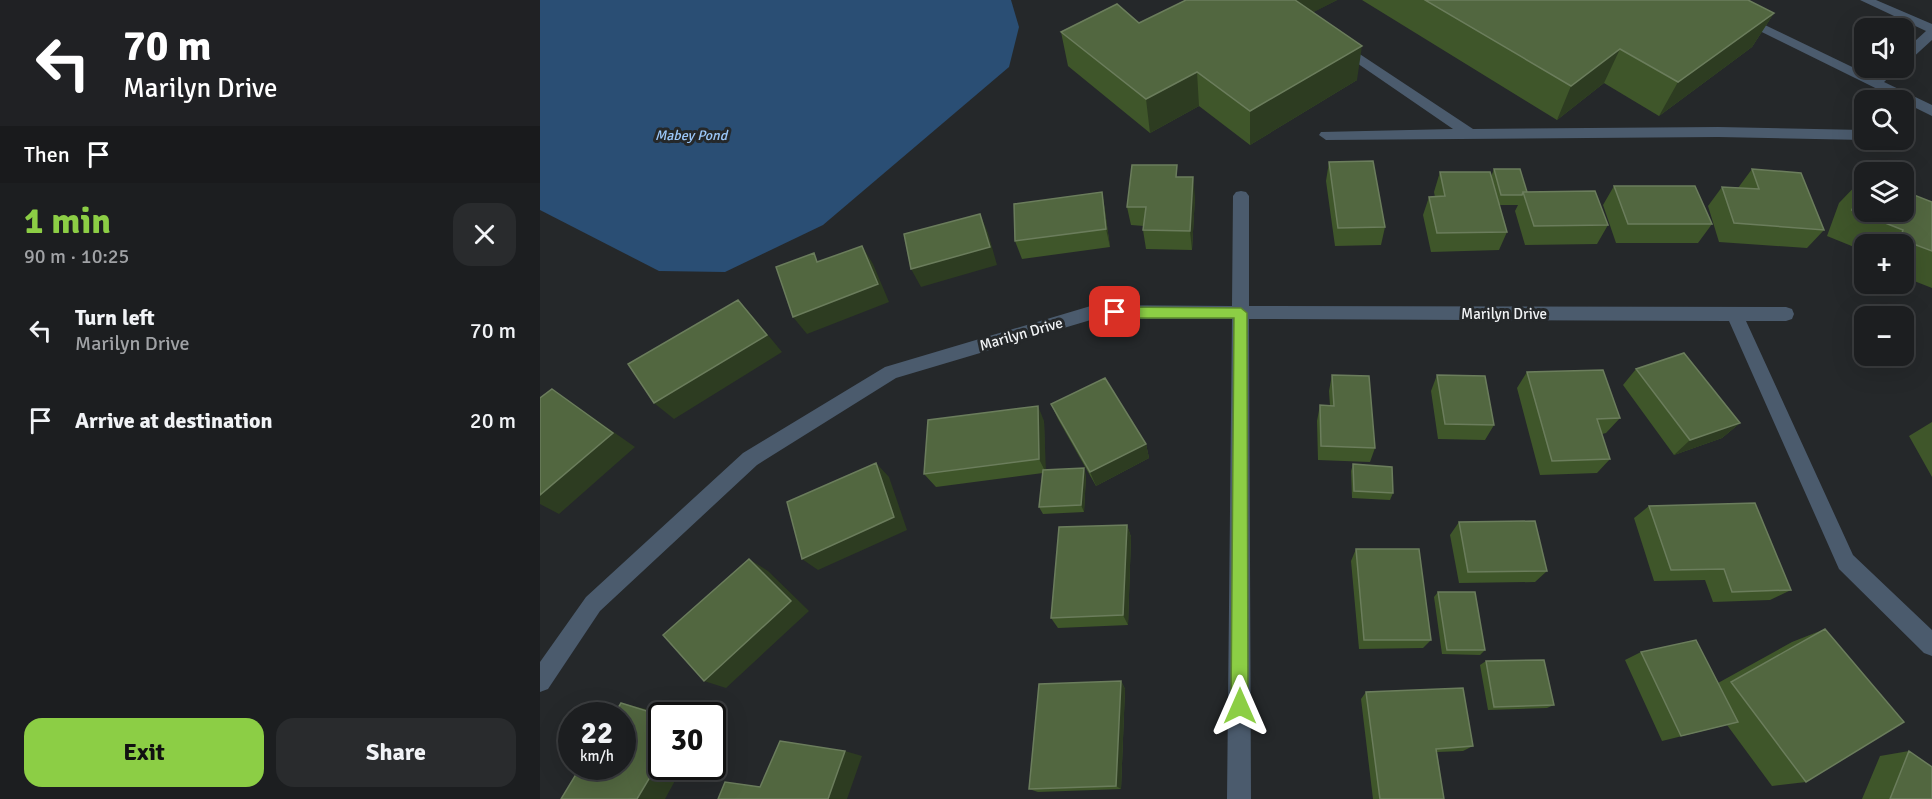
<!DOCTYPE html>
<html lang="en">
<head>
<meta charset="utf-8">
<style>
	:root { --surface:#1c1e20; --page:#292b2d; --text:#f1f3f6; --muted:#a0a2a5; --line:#3a3c3e; --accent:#8cce45 }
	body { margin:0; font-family:Signika,sans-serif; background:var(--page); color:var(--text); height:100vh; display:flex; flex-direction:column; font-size:22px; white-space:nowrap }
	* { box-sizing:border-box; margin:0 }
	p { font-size:20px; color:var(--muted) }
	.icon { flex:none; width:33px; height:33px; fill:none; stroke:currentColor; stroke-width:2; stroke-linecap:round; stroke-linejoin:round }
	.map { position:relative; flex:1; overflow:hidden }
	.panel { display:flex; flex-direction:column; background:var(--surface); width:540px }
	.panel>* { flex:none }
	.top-card { background:#202124; color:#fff; overflow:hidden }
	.tools { position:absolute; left:1314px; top:18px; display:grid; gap:12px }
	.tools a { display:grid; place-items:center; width:60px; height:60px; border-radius:12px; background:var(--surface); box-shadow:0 6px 24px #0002,0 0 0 2px var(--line); font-size:30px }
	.speed { position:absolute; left:18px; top:702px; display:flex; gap:12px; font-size:30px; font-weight:700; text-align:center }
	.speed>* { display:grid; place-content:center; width:78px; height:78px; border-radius:50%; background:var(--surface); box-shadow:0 6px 24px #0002,0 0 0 2px var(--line); line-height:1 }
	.speed small { font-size:15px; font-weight:400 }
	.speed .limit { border:3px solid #111; border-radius:9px; background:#fff; color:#111 }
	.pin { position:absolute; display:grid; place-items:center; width:51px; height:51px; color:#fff; margin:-26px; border-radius:12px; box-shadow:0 3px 9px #0006 }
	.me { position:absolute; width:66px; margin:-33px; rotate:0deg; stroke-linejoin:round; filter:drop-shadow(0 0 4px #0008) }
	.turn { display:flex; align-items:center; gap:21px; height:126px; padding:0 24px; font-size:27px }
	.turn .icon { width:78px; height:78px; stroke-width:2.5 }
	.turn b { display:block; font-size:42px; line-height:51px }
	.then { display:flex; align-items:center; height:57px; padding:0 24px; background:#0003; gap:12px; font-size:22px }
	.round { display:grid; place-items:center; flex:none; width:63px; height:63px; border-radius:18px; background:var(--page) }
	.head { display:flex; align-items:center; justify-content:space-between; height:102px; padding:0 24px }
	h1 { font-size:36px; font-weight:800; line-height:45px; color:var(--accent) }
	.cta { display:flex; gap:12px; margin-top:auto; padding:12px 24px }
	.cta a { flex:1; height:69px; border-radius:18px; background:var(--accent); color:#111; font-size:24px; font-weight:800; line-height:69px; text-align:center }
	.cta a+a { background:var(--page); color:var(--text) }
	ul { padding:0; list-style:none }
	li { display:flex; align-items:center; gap:18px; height:90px; padding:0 24px }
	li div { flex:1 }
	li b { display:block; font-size:22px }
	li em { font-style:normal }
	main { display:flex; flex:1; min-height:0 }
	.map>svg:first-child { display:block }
	.water { fill:#2a4e74 }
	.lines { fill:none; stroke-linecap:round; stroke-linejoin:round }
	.minor { fill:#4b5b6d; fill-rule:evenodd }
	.wall { fill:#3f562a }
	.shaded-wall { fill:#2d3c21 }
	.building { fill:#526740; stroke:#6b7d5c; stroke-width:1.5 }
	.route { fill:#8cce45; stroke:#5b862d; stroke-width:1.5 }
	.labels { text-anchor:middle; stroke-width:6; stroke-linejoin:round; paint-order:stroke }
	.far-water-label { font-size:14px; font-style:italic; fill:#9cc8fa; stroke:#25282a }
	.street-label { font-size:15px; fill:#f1f3f5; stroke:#25282a }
</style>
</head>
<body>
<main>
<section class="panel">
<div class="top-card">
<div class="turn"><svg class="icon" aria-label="left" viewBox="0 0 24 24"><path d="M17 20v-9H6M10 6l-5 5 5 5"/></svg><div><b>70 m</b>Marilyn Drive</div></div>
<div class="then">Then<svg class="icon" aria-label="arrive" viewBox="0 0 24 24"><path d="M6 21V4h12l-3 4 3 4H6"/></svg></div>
</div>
<div class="head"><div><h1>1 min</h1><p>90 m · 10:25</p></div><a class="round"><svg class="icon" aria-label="close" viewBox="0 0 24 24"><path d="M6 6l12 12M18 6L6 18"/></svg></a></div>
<ul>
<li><svg class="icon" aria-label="left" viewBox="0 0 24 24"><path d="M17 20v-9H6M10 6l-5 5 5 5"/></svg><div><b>Turn left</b><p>Marilyn Drive</p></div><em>70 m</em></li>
<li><svg class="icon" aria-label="arrive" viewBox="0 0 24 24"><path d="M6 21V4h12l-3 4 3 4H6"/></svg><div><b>Arrive at destination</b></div><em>20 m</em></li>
</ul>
<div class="cta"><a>Exit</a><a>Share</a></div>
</section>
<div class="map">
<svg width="1392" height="799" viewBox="0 0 1392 799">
	<rect width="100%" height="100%" fill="#25282a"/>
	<path class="water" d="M 0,0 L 471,0 L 479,27 L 469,67 L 283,225 L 185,272 L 119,271 L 0,210 Z"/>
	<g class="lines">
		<path class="minor" d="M 1157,0 L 1173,0 L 1333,77 L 1345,68 L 1359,68 L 1344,82 L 1392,105 L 1392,116 Z
			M 1320,0 L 1336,0 L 1392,24 L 1392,40 L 1369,61 L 1364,62 L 1364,51 L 1386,31 Z
			M 800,41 L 933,129 L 1178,127 L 1324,130 L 1325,140 L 1178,137 L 786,140 L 779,135 L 781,132 L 913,129 L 795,48 L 794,45 Z
			M 701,191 L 706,192 L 709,196 L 709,306 L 1246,307 L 1252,309 L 1254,314 L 1252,319 L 1246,321 L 1206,321 L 1313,555 L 1392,630 L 1392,656 L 1384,653 L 1299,569 L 1189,321 L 709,319 L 711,799 L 687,799 L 692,319 L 554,319 L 356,378 L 217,465 L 60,611 L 8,689 L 0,692 L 0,662 L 46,597 L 203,453 L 345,367 L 554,305 L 692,306 L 693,196 L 696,192 Z"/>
	</g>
	<path class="wall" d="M 646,0 L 797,0 L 773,12 L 817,80 L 710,145 L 659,106 L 610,133 L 528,66 L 521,32 L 599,23 Z
		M 822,0 L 1208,0 L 1234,13 L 1212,47 L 1119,116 L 1064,83 L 1017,120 Z
		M 789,162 L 845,227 L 841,245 L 795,246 L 786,181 Z
		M 954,169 L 987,192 L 1068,225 L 1057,244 L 985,245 L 975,211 L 978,205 L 959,205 L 967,232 L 959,250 L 891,252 L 883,215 L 889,197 L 895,197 L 894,192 L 900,172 L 951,177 Z
		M 1212,169 L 1284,230 L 1267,248 L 1179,242 L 1168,206 L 1182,187 L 1198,188 Z
		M 638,177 L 655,196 L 652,250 L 606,249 L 603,230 L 604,226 L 591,225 L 587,207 Z
		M 1324,177 L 1392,202 L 1392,288 L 1364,277 L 1364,244 L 1324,244 L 1324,251 L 1287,236 L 1299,203 Z
		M 1074,186 L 1172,224 L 1158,243 L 1076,243 L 1063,205 Z
		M 562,192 L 565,211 L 570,247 L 482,259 L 475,241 Z
		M 1096,369 L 1200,423 L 1182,438 L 1134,455 L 1083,385 Z
		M 987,372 L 1080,418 L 1066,433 L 1062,434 L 1070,459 L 1057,473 L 1000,475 L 977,388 Z
		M 792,375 L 835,448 L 830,462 L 778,460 L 777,421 L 780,405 L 790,406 L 789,391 Z
		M 897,375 L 954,425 L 945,440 L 898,439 L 891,391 Z
		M 511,404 L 606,444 L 609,458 L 556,486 L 518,419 Z
		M 504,421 L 505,470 L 546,475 L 544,512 L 503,514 L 499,507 L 503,473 L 396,487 L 384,474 Z
		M 1392,422 L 1392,477 L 1369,436 Z
		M 813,464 L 853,493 L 850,500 L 812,498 L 811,471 Z
		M 1109,506 L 1251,590 L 1230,600 L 1173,602 L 1165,580 L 1114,581 L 1094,518 Z
		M 919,522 L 1007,571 L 995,582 L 919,583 L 910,535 Z
		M 587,525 L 591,537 L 588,625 L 518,628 L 511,618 Z
		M 816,549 L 891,640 L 883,648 L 819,649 L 811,561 Z
		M 898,592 L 945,650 L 940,655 L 902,654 L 894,597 Z
		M 1285,629 L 1266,782 L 1232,786 L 1187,725 L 1122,741 L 1085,660 L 1101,652 L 1178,683 L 1252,642 Z
		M 946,661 L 1014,705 L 1007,708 L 948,710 L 940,665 Z
		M 581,681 L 585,689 L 581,789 L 498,792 L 489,789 Z
		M 826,692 L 933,746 L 923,751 L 897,752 L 904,799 L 833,799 L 821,699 Z
		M 1369,751 L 1392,799 L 1322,799 L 1340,756 Z"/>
	<path class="shaded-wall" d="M 744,0 L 797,0 L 743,28 Z
		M 1234,13 L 1212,47 L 1119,116 L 1138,82 Z
		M 822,46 L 817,80 L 710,145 L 710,111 Z
		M 1080,49 L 1064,83 L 1017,120 L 1031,86 Z
		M 657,72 L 659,106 L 610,133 L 606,99 Z
		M 653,177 L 655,196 L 652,250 L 650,231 Z
		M 562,192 L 565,211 L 570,247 L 566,229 Z
		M 440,214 L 448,233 L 457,265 L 381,287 L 371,269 Z
		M 322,246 L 333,264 L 349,302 L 267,334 L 253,317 Z
		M 198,300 L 214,318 L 242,352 L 134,419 L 114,403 Z
		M 12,389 L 95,447 L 19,514 L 0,504 L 0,495 Z
		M 498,406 L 504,421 L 506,473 L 499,459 Z
		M 1200,423 L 1182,438 L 1134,455 L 1150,440 Z
		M 606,444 L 609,458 L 556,486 L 550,472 Z
		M 336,463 L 349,477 L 367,530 L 278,570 L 262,559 Z
		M 544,468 L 546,475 L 544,512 L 541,505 Z
		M 587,525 L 591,537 L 588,625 L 583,615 Z
		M 209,559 L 228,571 L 269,611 L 186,688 L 164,681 Z
		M 581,681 L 585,689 L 581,789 L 576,786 Z
		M 81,703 L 106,709 L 127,716 L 123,716 Z
		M 305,751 L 322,756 L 307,799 L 288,799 Z
		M 122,757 L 122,766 L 143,766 L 125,799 L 97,799 Z"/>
	<path class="building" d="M 646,0 L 755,0 L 822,46 L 710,111 L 657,72 L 606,99 L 521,32 L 577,4 L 599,23 Z
		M 885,0 L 1208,0 L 1234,13 L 1138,82 L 1080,49 L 1031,86 Z
		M 833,161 L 845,227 L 798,228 L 789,162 Z
		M 592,165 L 637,165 L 636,177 L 653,177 L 650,231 L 603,230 L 606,207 L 587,207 Z
		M 954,169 L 980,169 L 987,192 L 983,192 L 982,195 L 961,195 Z
		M 1212,169 L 1261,173 L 1284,230 L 1194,223 L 1182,187 L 1219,189 Z
		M 900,172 L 950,172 L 967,232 L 897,233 L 889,197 L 905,196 Z
		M 1324,177 L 1324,212 L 1364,212 L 1364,191 L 1392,202 L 1392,251 L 1360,239 L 1363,230 L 1312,210 Z
		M 1074,186 L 1155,186 L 1172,224 L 1088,224 Z
		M 1055,191 L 1068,225 L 994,226 L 983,192 Z
		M 562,192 L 566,229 L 475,241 L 474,204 Z
		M 440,214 L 450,247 L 371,269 L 364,234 Z
		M 322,246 L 338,284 L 253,317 L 236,267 L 274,253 L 277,262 Z
		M 198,300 L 227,335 L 114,403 L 88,364 Z
		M 1144,353 L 1200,423 L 1150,440 L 1096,369 Z
		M 1063,370 L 1080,418 L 1057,419 L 1070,459 L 1012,461 L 987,372 Z
		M 792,375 L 829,376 L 835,448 L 781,446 L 780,405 L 794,406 Z
		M 897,375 L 945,376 L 954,425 L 905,424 Z
		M 565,378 L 606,444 L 550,472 L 511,404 Z
		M 12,389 L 73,433 L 0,495 L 0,398 Z
		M 498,406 L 499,459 L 384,474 L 388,420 Z
		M 336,463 L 354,517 L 262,559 L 247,502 Z
		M 813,464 L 852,467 L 853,493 L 814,491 Z
		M 544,468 L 541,505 L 499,507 L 503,470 Z
		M 1215,503 L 1251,590 L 1192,592 L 1184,569 L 1131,570 L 1109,506 Z
		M 995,521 L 1007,571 L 928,572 L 919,522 Z
		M 587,525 L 583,615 L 511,618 L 519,527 Z
		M 816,549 L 879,549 L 891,640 L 824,640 Z
		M 209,559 L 251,601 L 164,681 L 123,635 Z
		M 898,592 L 935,592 L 945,650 L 907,650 Z
		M 1285,629 L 1364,722 L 1266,782 L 1191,682 Z
		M 1156,640 L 1198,722 L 1141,736 L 1101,652 Z
		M 1004,660 L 1014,705 L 954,707 L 946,661 Z
		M 581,681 L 576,786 L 489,789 L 499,684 Z
		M 923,688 L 933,746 L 896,749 L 904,799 L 840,799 L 826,692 Z
		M 81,703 L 123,716 L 122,716 L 122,757 L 97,799 L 21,799 L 41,766 L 82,766 L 82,716 L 73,716 Z
		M 240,741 L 305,751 L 288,799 L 178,799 L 185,782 L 220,787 Z
		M 1369,751 L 1392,767 L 1392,799 L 1350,799 Z"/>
	<path class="route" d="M 575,307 L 701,308 L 707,313 L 708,706 L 706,712 L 700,715 L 694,712 L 691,706 L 694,318 L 575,318 L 568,312 Z"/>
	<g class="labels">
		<g class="far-water-label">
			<text x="151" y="140">Mabey Pond</text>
		</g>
		<g class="street-label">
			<text x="964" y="319">Marilyn Drive</text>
			<text transform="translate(481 334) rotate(-16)" y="5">Marilyn Drive</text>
		</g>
	</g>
</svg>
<div class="tools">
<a><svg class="icon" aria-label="sound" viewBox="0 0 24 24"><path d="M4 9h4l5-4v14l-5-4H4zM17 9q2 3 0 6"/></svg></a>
<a><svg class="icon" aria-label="search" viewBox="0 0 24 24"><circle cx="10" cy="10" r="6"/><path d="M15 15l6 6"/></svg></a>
<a><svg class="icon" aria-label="layers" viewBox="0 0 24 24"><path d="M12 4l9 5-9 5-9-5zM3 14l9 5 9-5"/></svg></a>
<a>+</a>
<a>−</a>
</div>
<div class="speed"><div>22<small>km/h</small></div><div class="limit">30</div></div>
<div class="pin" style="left:575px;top:312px;background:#d93025"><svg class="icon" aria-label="arrive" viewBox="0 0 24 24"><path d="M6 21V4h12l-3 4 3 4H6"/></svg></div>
<svg class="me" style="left:700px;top:706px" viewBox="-20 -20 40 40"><path d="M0-17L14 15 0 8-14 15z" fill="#8cce45" stroke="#fff" stroke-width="4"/></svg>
</div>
</main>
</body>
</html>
